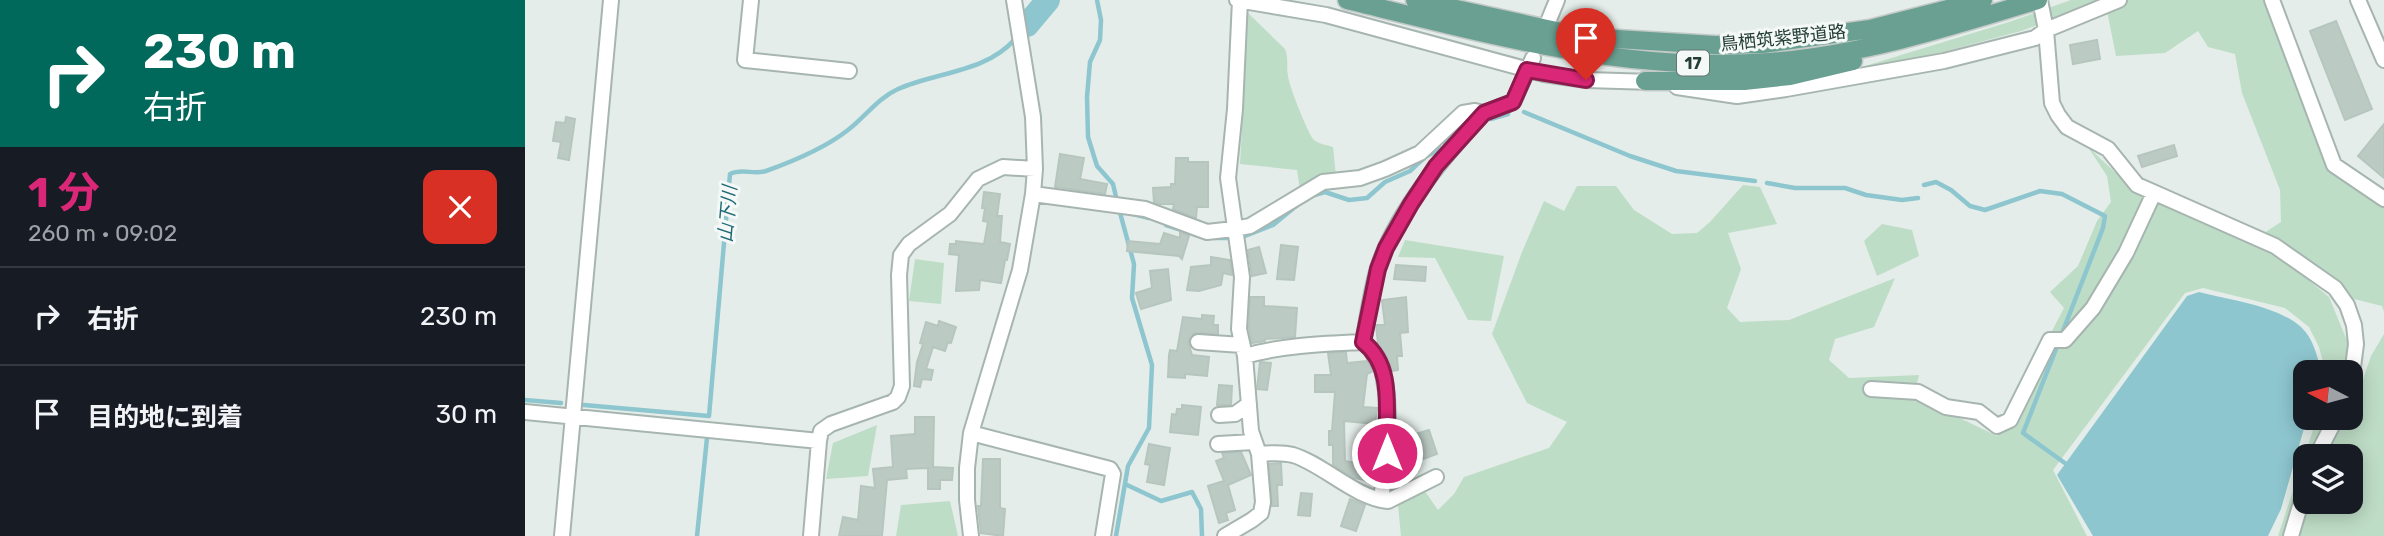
<!DOCTYPE html>
<html lang="ja">
<head>
<meta charset="utf-8">
<style>
	:root { --surface:#171b24; --page:#242831; --text:#f1f3f6; --muted:#9ea1a6; --line:#363941; --accent:#db2777 }
	body { margin:0; font-family:Rubik,"Noto Sans JP",sans-serif; background:var(--page); color:var(--text); height:100vh; display:flex; flex-direction:column; font-size:26px; white-space:nowrap }
	* { box-sizing:border-box; margin:0 }
	p { font-size:23px; color:var(--muted) }
	.icon { flex:none; width:38px; height:38px; fill:none; stroke:currentColor; stroke-width:2; stroke-linecap:round; stroke-linejoin:round }
	.map { position:relative; flex:1; overflow:hidden }
	.details { display:flex; flex-direction:column; background:var(--surface); width:525px }
	.details>* { flex:none }
	.banner { background:#00695c; color:#fff; overflow:hidden }
	.needle { width:46px; rotate:276deg }
	.buttons { position:absolute; left:1768px; top:360px; display:grid; gap:14px }
	.buttons a { display:grid; place-items:center; width:70px; height:70px; border-radius:14px; background:var(--surface); box-shadow:0 4px 18px #0003; font-size:35px }
	.pin { position:absolute; display:grid; place-items:center; width:60px; height:60px; color:#fff; margin:-72px -30px; border-radius:50% 50% 50% 0; rotate:-45deg; box-shadow:0 0 7px #0007 }
	.pin .icon { rotate:45deg }
	.me { position:absolute; width:77px; margin:-38px; rotate:0deg; stroke-linejoin:round; filter:drop-shadow(0 0 5px #0008) }
	.turn { display:flex; align-items:center; gap:24px; height:147px; padding:0 28px; font-size:32px }
	.turn .icon { width:91px; height:91px; stroke-width:2.5 }
	.turn b { display:block; font-size:49px; line-height:60px }
	.round { display:grid; place-items:center; flex:none; width:74px; height:74px; border-radius:14px; background:var(--page) }
	.headline { display:flex; align-items:center; justify-content:space-between; height:119px; padding:0 28px }
	h1 { font-size:42px; font-weight:700; line-height:52px; color:var(--accent) }
	ul { padding:0; list-style:none }
	li { display:flex; align-items:center; gap:21px; height:98px; padding:0 28px; border-top:2px solid var(--line) }
	li div { flex:1 }
	li b { display:block; font-size:26px }
	li em { font-style:normal }
	main { display:flex; flex:1; min-height:0 }
	.map>svg:first-child { display:block }
	.green { fill:#beddc6; fill-rule:evenodd }
	.water { fill:#8ec6cf }
	.lines { fill:none; stroke-linecap:round; stroke-linejoin:round }
	.stream { stroke:#8ec6cf; stroke-width:4.5 }
	.river { stroke:#8ec6cf; stroke-width:24 }
	.building { fill:#bccac4; stroke:#b6c6bf; stroke-width:2 }
	.minor-casing { stroke:#a7b5b0; stroke-width:18 }
	.major-casing { stroke:#c2c9c7; stroke-width:21 }
	.minor { stroke:#fff; stroke-width:14 }
	.major { stroke:#6aa091; stroke-width:18 }
	.route-casing { stroke:#8e194d; stroke-width:18 }
	.route { stroke:#db2777; stroke-width:12 }
	.labels { text-anchor:middle; stroke-width:6; stroke-linejoin:round; paint-order:stroke }
	.shield { fill:#f4f9f7; stroke:#627670; stroke-width:2 }
	.shield-label { font-size:16px; font-weight:bold; fill:#243e36 }
	.street-label { font-size:18px; fill:#243e36; stroke:#f4f9f7 }
	.water-label { font-size:19px; font-style:italic; fill:#206a77; stroke:#f4f9f7 }
</style>
</head>
<body>
<main>
<section class="details">
<div class="banner">
<div class="turn"><svg class="icon" aria-label="right" viewBox="0 0 24 24"><path d="M7 20v-9h11M14 6l5 5-5 5"/></svg><div><b>230 m</b>右折</div></div>
</div>
<div class="headline"><div><h1>1 分</h1><p>260 m · 09:02</p></div><a class="round" style="background:#d93025;color:#fff"><svg class="icon" aria-label="close" viewBox="0 0 24 24"><path d="M6 6l12 12M18 6L6 18"/></svg></a></div>
<ul>
<li><svg class="icon" aria-label="right" viewBox="0 0 24 24"><path d="M7 20v-9h11M14 6l5 5-5 5"/></svg><div><b>右折</b></div><em>230 m</em></li>
<li><svg class="icon" aria-label="arrive" viewBox="0 0 24 24"><path d="M6 21V4h12l-3 4 3 4H6"/></svg><div><b>目的地に到着</b></div><em>30 m</em></li>
</ul>
</section>
<div class="map">
<svg width="1859" height="536" viewBox="0 0 1859 536">
	<rect width="100%" height="100%" fill="#e4ede9"/>
	<path class="green" d="M 1546,0 L 1741,0 L 1804,171 L 1859,207 L 1859,312 L 1857,306 L 1829,299 L 1815,281 L 1739,233 L 1756,222 L 1755,190 L 1717,93 L 1710,54 L 1683,47 L 1673,31 L 1640,53 L 1591,56 L 1580,1 L 1496,31 L 1399,57 L 1298,79 L 1484,22 Z
		M 723,13 L 760,49 C 764,58 761,67 763,76 C 764,86 782,131 788,139 C 793,144 802,145 808,147 L 811,177 L 775,190 L 772,170 L 715,164 Z
		M 1563,147 L 1607,188 L 1740,244 L 1804,297 L 1823,343 L 1820,373 L 1801,373 L 1794,347 L 1784,327 L 1760,308 L 1678,288 L 1660,293 L 1528,470 L 1562,536 L 876,536 L 873,505 L 899,490 L 913,510 L 929,494 L 939,477 L 1024,448 L 1042,422 L 1002,403 L 967,334 L 997,252 L 1019,201 L 1039,211 L 1052,186 L 1091,186 L 1109,210 L 1147,234 L 1172,233 L 1185,222 L 1218,185 L 1235,187 L 1252,224 L 1203,233 L 1216,269 L 1202,308 L 1215,322 L 1264,320 L 1370,278 L 1349,327 L 1310,339 L 1304,360 L 1324,378 L 1394,375 L 1389,396 L 1472,436 L 1539,308 L 1525,292 L 1553,266 L 1572,221 L 1586,202 L 1582,176 Z
		M 1357,224 L 1387,230 L 1394,256 L 1352,276 L 1339,241 Z
		M 880,240 L 979,256 L 966,321 L 943,320 L 910,258 L 873,257 Z
		M 390,259 L 419,263 L 416,304 L 384,301 Z
		M 1859,334 L 1859,536 L 1753,536 L 1792,418 L 1825,418 L 1825,391 L 1834,391 L 1846,356 ZM 1780,457 L 1825,457 L 1825,502 L 1780,502 Z
		M 352,425 L 343,476 L 301,479 L 308,443 Z
		M 425,501 L 433,536 L 371,536 L 376,505 Z"/>
	<path class="water" d="M 1674,292 C 1705,300 1753,306 1776,327 C 1788,338 1792,355 1796,371 L 1796,373 L 1780,373 L 1780,418 L 1782,418 L 1756,509 L 1743,536 L 1568,536 L 1532,475 L 1662,296 Z"/>
	<g class="lines">
		<path class="stream" d="M 572,0 L 576,20 L 575,40 L 565,62 L 562,97 L 563,137 L 572,166 L 588,184 L 591,197
			M 999,112 L 1105,156 L 1151,171 L 1230,181
			M 966,119 L 983,114
			M 1242,183 L 1270,188 L 1320,188 L 1341,195 L 1377,200 L 1393,198
			M 1399,185 L 1411,182 L 1426,190 L 1445,206 L 1460,210 L 1515,191 L 1537,194 L 1580,216 L 1578,228 L 1536,336
			M 786,196 L 800,192 L 824,200 L 842,198 L 860,182 L 885,171 L 900,157 L 919,147 L 927,130 L 945,118
			M 608,214 L 624,218
			M 641,225 L 681,238
			M 720,236 L 748,225 L 776,202
			M 690,238 L 703,238
			M 1533,344 L 1498,433 L 1544,466
			M 0,400 L 36,403
			M 59,405 L 184,416 L 205,174 C 217,168 229,175 241,171 C 269,161 300,148 323,130 C 340,117 353,98 373,89 C 411,72 462,72 490,39
			M 600,484 L 636,501 L 667,492 L 676,509 L 677,536
			M 172,536 L 182,438
			M 591,536 L 603,466 L 624,428 L 627,365 L 607,298 L 609,264 L 594,209"/>
		<path class="river" d="M 502,25 L 523,0"/>
	</g>
	<path class="building" d="M 1811,21 L 1847,109 L 1820,120 L 1785,31 Z
		M 1572,40 L 1575,59 L 1548,64 L 1545,45 Z
		M 41,117 L 50,119 L 44,160 L 33,158 L 36,142 L 28,141 L 31,122 L 40,123 Z
		M 1859,124 L 1859,178 L 1833,156 Z
		M 1649,145 L 1652,156 L 1617,167 L 1613,156 Z
		M 535,154 L 559,158 L 555,179 L 582,184 L 580,194 L 530,187 Z
		M 651,158 L 663,158 L 663,162 L 683,162 L 683,207 L 672,207 L 671,218 L 648,209 L 649,204 L 635,204 L 629,202 L 628,188 L 646,187 L 646,184 L 650,184 Z
		M 459,192 L 475,194 L 472,216 L 477,216 L 475,242 L 485,244 L 482,260 L 480,260 L 476,283 L 455,280 L 454,290 L 431,291 L 434,255 L 424,254 L 425,244 L 431,244 L 431,241 L 459,244 L 463,222 L 458,221 L 460,208 L 457,208 Z
		M 655,232 L 664,236 L 657,259 L 654,256 L 602,251 L 603,241 L 635,244 L 639,233 L 655,238 Z
		M 756,245 L 773,247 L 769,280 L 752,279 Z
		M 734,247 L 741,273 L 727,276 L 723,250 Z
		M 686,257 L 705,260 L 707,275 L 698,273 L 696,285 L 674,291 L 662,290 L 666,267 L 686,265 Z
		M 871,265 L 901,267 L 900,281 L 869,279 Z
		M 643,269 L 646,300 L 616,309 L 611,293 L 627,288 L 625,271 Z
		M 725,297 L 739,297 L 739,306 L 772,308 L 770,337 L 740,339 L 740,341 L 727,343 L 724,328 Z
		M 881,297 L 883,332 L 875,333 L 877,356 L 872,356 L 873,370 L 867,371 L 865,363 L 853,343 L 851,325 L 860,325 L 857,300 Z
		M 677,315 L 689,316 L 688,325 L 693,325 L 693,334 L 669,333 L 663,342 L 667,355 L 684,357 L 682,376 L 660,374 L 660,378 L 643,377 L 644,355 L 645,350 L 652,351 L 658,317 L 677,319 Z
		M 414,321 L 431,327 L 426,343 L 423,342 L 420,351 L 408,347 L 401,369 L 408,370 L 406,380 L 397,379 L 395,387 L 389,386 L 392,362 L 398,344 L 395,343 L 401,322 L 413,326 Z
		M 821,352 L 822,363 L 842,361 L 848,371 L 842,374 L 838,407 L 852,408 L 850,424 L 819,421 L 820,461 L 849,466 L 846,481 L 829,478 L 808,465 L 808,445 L 804,445 L 804,431 L 807,431 L 810,392 L 790,392 L 790,375 L 806,375 L 803,353 Z
		M 735,362 L 746,363 L 742,390 L 732,389 Z
		M 694,385 L 707,386 L 706,405 L 692,405 Z
		M 657,405 L 676,407 L 673,435 L 645,432 L 647,414 L 651,415 L 652,409 L 657,409 Z
		M 390,417 L 409,417 L 408,467 L 428,468 L 427,480 L 415,480 L 415,489 L 403,489 L 403,468 L 381,469 L 382,478 L 362,480 L 357,536 L 314,536 L 318,517 L 333,520 L 336,486 L 350,488 L 348,469 L 368,467 L 366,436 L 390,434 Z
		M 904,430 L 912,454 L 893,461 L 891,453 L 872,451 L 871,432 L 891,434 Z
		M 624,444 L 645,448 L 639,485 L 622,482 L 625,465 L 620,464 Z
		M 716,452 L 726,475 L 703,485 L 710,510 L 701,513 L 703,520 L 694,523 L 683,486 L 699,481 L 691,461 L 699,458 L 697,453 Z
		M 458,459 L 475,459 L 475,508 L 480,509 L 478,536 L 456,533 L 453,506 L 456,506 Z
		M 756,463 L 757,485 L 752,485 L 753,506 L 747,506 L 744,464 Z
		M 776,493 L 787,494 L 785,516 L 773,515 Z
		M 825,499 L 840,505 L 831,531 L 816,526 Z"/>
	<g class="lines">
		<g class="minor-casing">
			<path id="minor" d="M 226,0 L 220,60 L 324,71
				M 712,0 L 801,15 L 1019,74 L 1061,80 L 1128,82
				M 1515,0 L 1521,30 L 1527,103 L 1533,115 L 1542,127 L 1583,149 L 1612,185 L 1750,246 L 1810,288 L 1822,305 L 1829,325 L 1831,344 L 1825,390
				M 1747,0 L 1809,165 L 1859,199
				M 1833,0 L 1859,60
				M 1023,22 L 1032,0
				M 1152,87 L 1212,96 L 1261,89 L 1419,61 L 1510,38 L 1521,30 L 1594,0
				M 508,194 L 620,209 L 682,232 L 709,229 L 725,226 L 798,182 L 835,178 L 860,169 L 895,153 L 938,113 L 950,111 L 959,113 L 988,102 L 1008,58
				M 673,342 L 717,345
				M 838,342 C 843,317 846,291 853,268 C 871,212 920,155 959,113
				M 720,356 C 758,345 799,344 838,342 L 845,348 L 857,368 L 862,397 L 863,417 L 860,428 L 862,453 L 856,500
				M 1346,389 L 1393,392 L 1421,407 L 1454,412 L 1472,426 L 1485,420 L 1525,340 L 1540,340 L 1568,308 L 1601,253 L 1629,193
				M 0,412 L 294,441
				M 694,415 L 710,414 L 724,404
				M 446,433 L 585,469 L 588,474 L 578,536
				M 693,444 L 729,442
				M 734,454 C 745,453 757,452 768,455 C 798,464 830,498 863,501 L 911,477
				M 1791,457 L 1811,418
				M 37,536 L 86,0
				M 286,536 L 294,441 L 296,431 L 306,424 L 368,402 L 373,397 L 377,386 L 374,275 L 376,255 L 384,244 L 425,214 L 453,179 L 478,167 L 510,169
				M 446,536 L 442,500 L 442,468 L 446,433 L 495,270 L 508,194 L 510,169 L 508,117 L 489,0
				M 700,536 L 727,520 L 736,513 L 738,502 L 734,454 L 726,431 L 720,356 L 714,329 L 717,277 L 703,178 L 710,109 L 715,0
				M 1766,536 L 1780,489"/>
		</g>
		<g class="major-casing">
			<path id="major" d="M 822,0 C 963,34 1098,73 1245,62 C 1337,55 1425,27 1513,0
				M 890,0 L 1059,37 L 1190,45 L 1238,44 L 1345,29 L 1458,0
				M 1120,81 L 1219,81 L 1265,76 L 1328,61"/>
		</g>
		<use href="#minor" class="minor"/>
		<use href="#major" class="major"/>
	</g>
	<g class="lines">
		<g class="route-casing">
			<path id="route" d="M 862,453 C 859,417 872,368 838,342 L 853,269 L 861,248 L 886,204 L 911,166 L 959,113 L 988,102 L 1002,70 L 1061,80"/>
		</g>
		<use href="#route" class="route"/>
	</g>
	<g class="labels">
		<rect class="shield" x="1152" y="50.5" width="32" height="25" rx="5"/>
		<g class="shield-label">
			<text x="1168" y="69">17</text>
		</g>
		<g class="street-label">
			<text transform="translate(1258 38) rotate(-6)" y="6">鳥栖筑紫野道路</text>
		</g>
		<g class="water-label">
			<text transform="translate(202 214) rotate(-85)" y="7">山下川</text>
		</g>
	</g>
</svg>
<div class="buttons">
<a><svg class="needle" viewBox="-14 -14 28 28"><path d="M0-13l5 13h-10z" fill="#e53935"/><path d="M0 13l5-13h-10z" fill="#9ea1a6"/></svg></a>
<a><svg class="icon" aria-label="layers" viewBox="0 0 24 24"><path d="M12 4l9 5-9 5-9-5zM3 14l9 5 9-5"/></svg></a>
</div>
<div class="pin" style="left:1061px;top:80px;background:#d93025"><svg class="icon" aria-label="arrive" viewBox="0 0 24 24"><path d="M6 21V4h12l-3 4 3 4H6"/></svg></div>
<svg class="me" style="left:862px;top:453px" viewBox="-20 -20 40 40"><circle r="17" fill="#db2777" stroke="#fff" stroke-width="3"/><path d="M0-11L8 9 0 5-8 9z" fill="#fff"/></svg>
</div>
</main>
</body>
</html>
